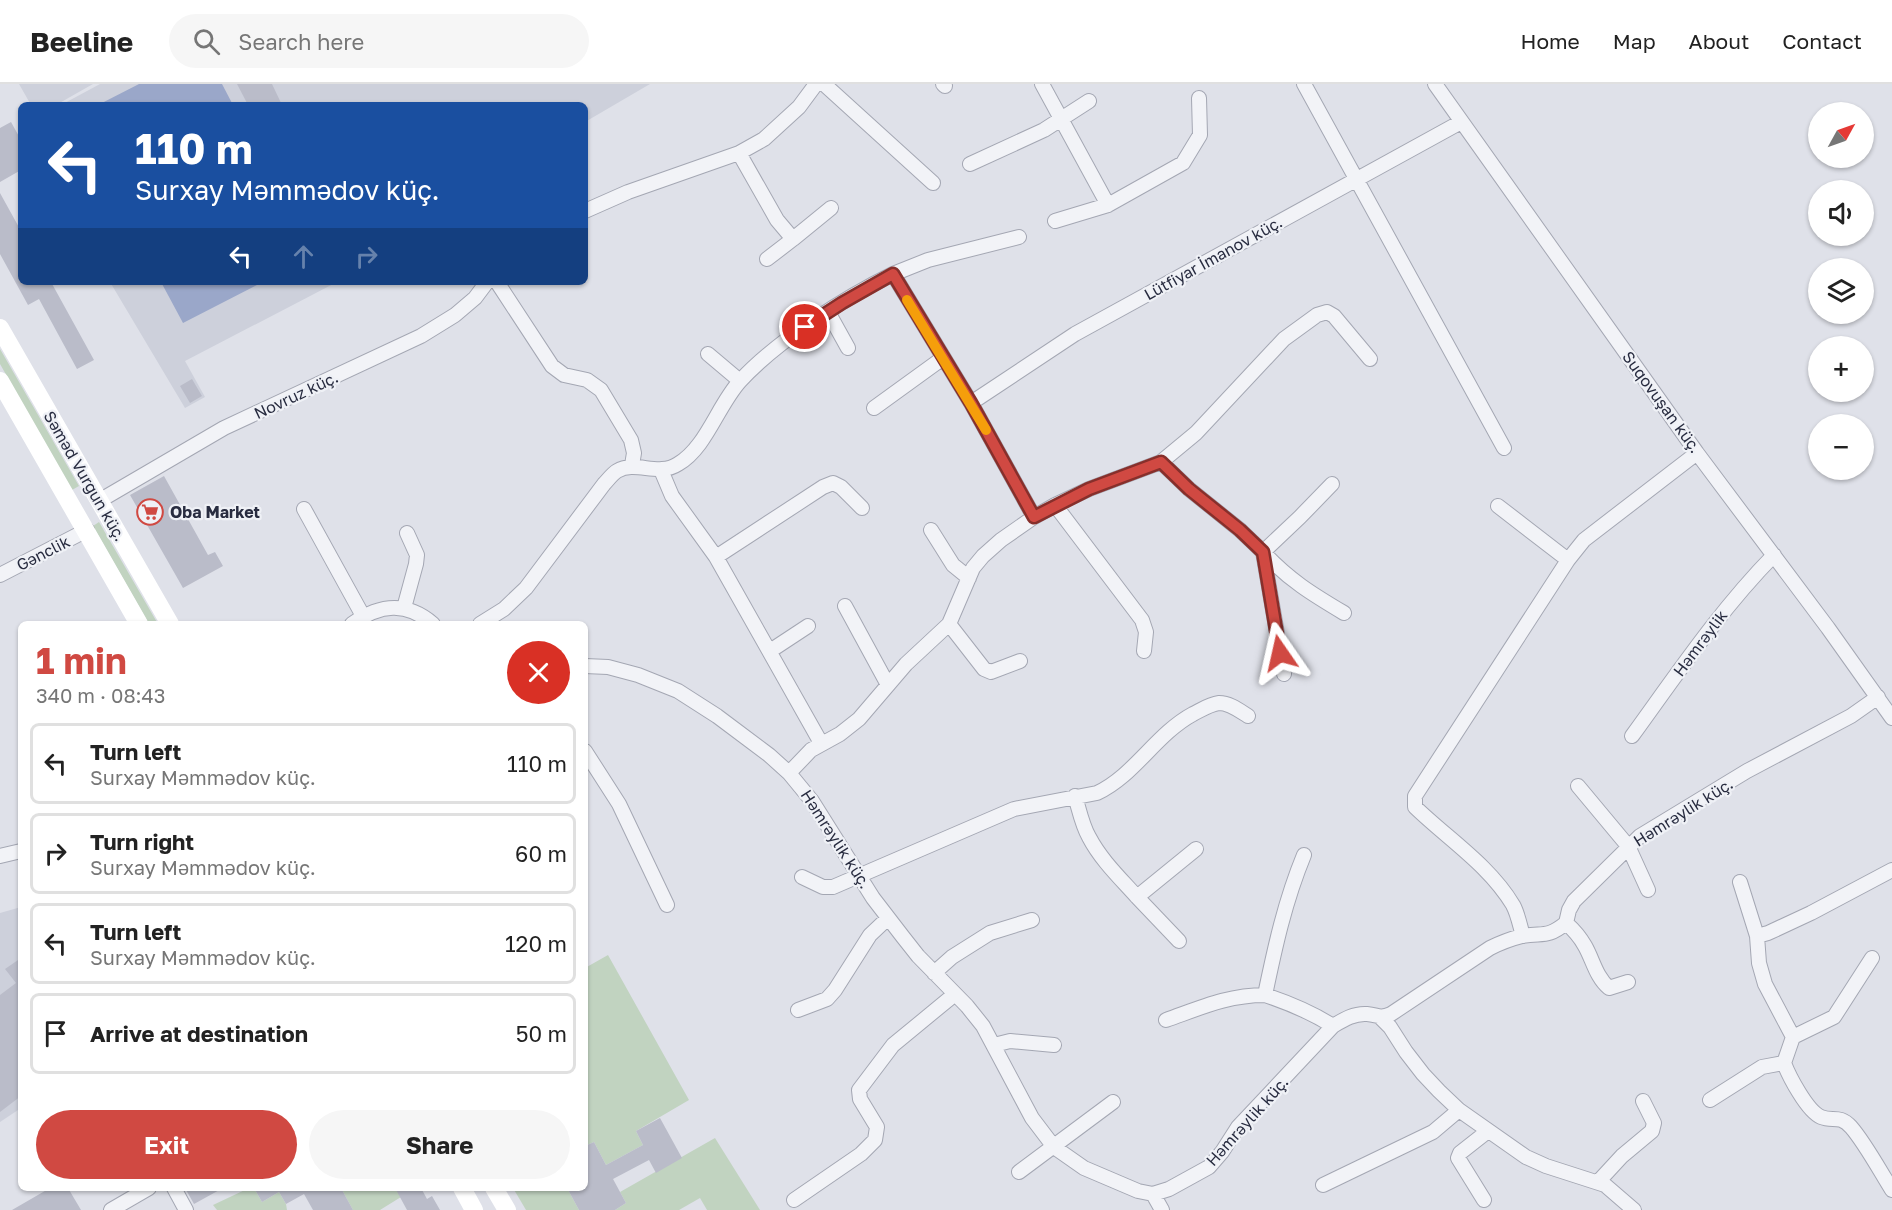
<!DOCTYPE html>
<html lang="en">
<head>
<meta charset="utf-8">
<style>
	:root { --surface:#fff; --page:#f6f6f6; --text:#222; --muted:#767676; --line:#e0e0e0; --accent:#d04942 }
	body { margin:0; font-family:"Golos Text",sans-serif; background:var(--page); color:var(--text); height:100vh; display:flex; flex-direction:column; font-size:22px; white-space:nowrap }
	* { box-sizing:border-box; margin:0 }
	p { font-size:20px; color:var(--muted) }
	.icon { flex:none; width:33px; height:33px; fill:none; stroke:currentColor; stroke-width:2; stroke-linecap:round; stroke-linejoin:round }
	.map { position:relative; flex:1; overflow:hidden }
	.drawer { position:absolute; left:18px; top:537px; width:570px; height:570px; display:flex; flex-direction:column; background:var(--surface); border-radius:9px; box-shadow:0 2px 4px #0004 }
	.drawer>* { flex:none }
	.guide { position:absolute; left:18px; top:18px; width:570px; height:183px; border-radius:9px; box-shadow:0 2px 4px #0004; background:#1a4fa0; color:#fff; overflow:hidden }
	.needle { width:39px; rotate:50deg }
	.buttons { position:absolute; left:1808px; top:18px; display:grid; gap:12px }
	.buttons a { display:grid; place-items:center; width:66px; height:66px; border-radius:50%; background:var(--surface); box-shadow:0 2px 4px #0004; font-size:30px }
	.pin { position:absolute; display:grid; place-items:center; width:51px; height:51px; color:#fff; margin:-26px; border:3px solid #fff; border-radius:50%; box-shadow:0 2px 6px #0007 }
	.me { position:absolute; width:66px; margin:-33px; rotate:349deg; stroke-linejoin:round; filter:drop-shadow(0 0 4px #0008) }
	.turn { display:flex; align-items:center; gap:21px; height:126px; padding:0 18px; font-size:27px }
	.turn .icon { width:78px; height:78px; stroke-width:2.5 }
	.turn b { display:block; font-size:42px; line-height:51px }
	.lanes { display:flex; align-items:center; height:57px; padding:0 18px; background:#0003; justify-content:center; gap:30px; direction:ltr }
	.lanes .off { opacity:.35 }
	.round { display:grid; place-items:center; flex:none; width:63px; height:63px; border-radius:32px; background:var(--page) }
	.headline { display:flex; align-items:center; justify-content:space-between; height:102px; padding:0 18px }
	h1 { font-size:36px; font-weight:700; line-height:45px; color:var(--accent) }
	.primary-button { display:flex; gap:12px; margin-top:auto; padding:12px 18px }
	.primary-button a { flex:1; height:69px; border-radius:36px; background:var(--accent); color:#fff; font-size:24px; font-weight:700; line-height:69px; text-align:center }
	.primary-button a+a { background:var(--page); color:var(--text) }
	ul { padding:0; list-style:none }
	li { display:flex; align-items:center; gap:18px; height:81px; margin:0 12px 9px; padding:0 6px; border:3px solid var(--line); border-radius:9px }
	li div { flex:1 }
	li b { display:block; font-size:22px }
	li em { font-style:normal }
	header { display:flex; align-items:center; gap:36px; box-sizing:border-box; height:84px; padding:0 30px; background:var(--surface); border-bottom:2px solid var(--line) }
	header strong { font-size:28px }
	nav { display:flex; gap:33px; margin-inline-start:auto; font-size:21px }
	.search { width:420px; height:54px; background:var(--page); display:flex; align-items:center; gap:15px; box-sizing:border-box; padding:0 21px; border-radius:33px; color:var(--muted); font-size:22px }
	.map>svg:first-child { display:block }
	.built { fill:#cdd0db }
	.green { fill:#c1d3c0 }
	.water { fill:#9aa7c9 }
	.building { fill:#babcc9 }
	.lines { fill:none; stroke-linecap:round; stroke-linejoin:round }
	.street-casing { stroke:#a4a7b3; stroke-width:16 }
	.street { stroke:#f2f3f7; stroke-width:14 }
	.secondary { stroke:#fff; stroke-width:18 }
	.route-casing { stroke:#872f2b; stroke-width:15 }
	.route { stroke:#d04942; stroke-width:10 }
	.slow { stroke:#f59e0b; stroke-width:10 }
	.labels { text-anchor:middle; stroke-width:4.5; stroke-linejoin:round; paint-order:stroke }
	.street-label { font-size:16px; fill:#282c40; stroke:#eff1f6 }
	.poi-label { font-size:16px; font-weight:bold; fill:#282c40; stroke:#eff1f6; text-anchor:start }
</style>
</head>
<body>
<header>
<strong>Beeline</strong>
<div class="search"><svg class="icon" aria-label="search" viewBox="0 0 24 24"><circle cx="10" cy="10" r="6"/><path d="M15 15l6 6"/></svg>Search here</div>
<nav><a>Home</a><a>Map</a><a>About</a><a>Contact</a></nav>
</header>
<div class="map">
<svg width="1892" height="1126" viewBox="0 0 1892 1126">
	<rect width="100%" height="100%" fill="#dfe1e9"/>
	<path class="built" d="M 19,0 L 93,0 L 56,21 L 31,21 Z
		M 100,0 L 650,0 L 585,38 L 585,21 L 61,21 Z
		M 110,198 L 337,198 L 185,277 L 205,313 L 185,324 Z
		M 21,823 L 21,1024 L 0,1038 L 0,829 Z"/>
	<path class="green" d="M 0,265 L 79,402 L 72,406 L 0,280 Z
		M 99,438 L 158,540 L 149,540 L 93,442 Z
		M 608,871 L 689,1016 L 636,1047 L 643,1061 L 606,1081 L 594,1058 L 585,1062 L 585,884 Z
		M 715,1054 L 760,1126 L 707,1126 L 700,1114 L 679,1126 L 615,1126 L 626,1119 L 620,1108 Z
		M 249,1104 L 254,1104 L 262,1118 L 279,1108 L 286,1120 L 287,1126 L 217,1126 L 213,1121 Z
		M 318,1104 L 395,1104 L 401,1113 L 380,1126 L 353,1126 L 342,1106 Z
		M 513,1104 L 567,1104 L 579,1126 L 526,1126 Z"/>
	<path class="water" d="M 139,0 L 222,0 L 233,21 L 98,21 Z
		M 161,198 L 263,198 L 183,239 Z"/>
	<path class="building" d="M 237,0 L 272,0 L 282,21 L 248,21 Z
		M 11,38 L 21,56 L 21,86 L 0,98 L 0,44 Z
		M 0,109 L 21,147 L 21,198 L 51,198 L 94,276 L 77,285 L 39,215 L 28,221 L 0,170 Z
		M 192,295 L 202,312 L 190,319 L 180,302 Z
		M 164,392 L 208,471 L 215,468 L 223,482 L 183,504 L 130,411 Z
		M 21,874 L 21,1012 L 0,1028 L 0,911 L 16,899 L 5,885 Z
		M 660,1034 L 682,1074 L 656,1089 L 649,1076 L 613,1095 L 626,1119 L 615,1126 L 579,1126 L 567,1104 L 585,1104 L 585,1062 L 594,1058 L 606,1081 L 643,1061 L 636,1047 Z
		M 50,1104 L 68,1104 L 81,1126 L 12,1126 Z
		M 185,1104 L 223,1104 L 194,1120 Z
		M 254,1104 L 341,1104 L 353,1126 L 313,1126 L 304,1110 L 286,1120 L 279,1108 L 262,1118 Z
		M 395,1104 L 421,1104 L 427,1115 L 432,1112 L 440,1126 L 407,1126 Z"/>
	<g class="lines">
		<g class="street-casing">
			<path id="street" d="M 824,0 L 933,99
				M 943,0 L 945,2
				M 1042,0 L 1108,121
				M 1304,0 L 1504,364
				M 1435,0 L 1697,369 L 1828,544 L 1892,634
				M 739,69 L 777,136 L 793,155 L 831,124
				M 970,80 L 1044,46 L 1089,17
				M 585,127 L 628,108 L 739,69 L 764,55 L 799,23 L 816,0
				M 1055,137 L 1108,121 L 1183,79 L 1200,51 L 1199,14
				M 767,175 L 793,155
				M 893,190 L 928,176 L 1019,153
				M 497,198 L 552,282 L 564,291 L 587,296 L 601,306 L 631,356 L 634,369 L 632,381
				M 828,228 L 848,264
				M 708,270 L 740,297
				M 971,319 L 1075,250 L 1461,38
				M 874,324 L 943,274
				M 1161,378 L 1189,405 L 1240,446 L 1263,468 L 1284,590
				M 661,386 L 672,412 L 716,473 L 821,659
				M 1332,400 L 1300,433 L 1263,468 C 1289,496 1312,510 1344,529
				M 99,417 L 224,344 L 421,252 L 455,231 L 475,214 L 487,198
				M 1055,421 L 1142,536 L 1146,548 L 1144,567
				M 1498,422 L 1568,476
				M 304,425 L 363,532
				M 931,446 L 953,481 L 969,494
				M 716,473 L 823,403 L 833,399 L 841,403 L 862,424
				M 0,491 L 87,446
				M 845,522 L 888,601
				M 404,524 L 416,480 L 417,471 L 407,449
				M 352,540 C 380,520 406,517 433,540
				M 480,540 L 504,525 L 526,504 L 604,400 C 608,396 612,390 617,387 C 636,376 658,393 678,380 C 706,364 718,321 740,297 C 777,257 844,214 893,190 L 971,319 L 1034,433
				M 949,540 L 984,585 L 991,588 L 1020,577
				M 770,567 L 808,542
				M 585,582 L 608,583 L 638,591 L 678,607 L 717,632 L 769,671 L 789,689 L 812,717 L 873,814 L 903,853 L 918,872 L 967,922 L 983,942 L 1032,1034 L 1054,1063 L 1084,1084 L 1138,1107 L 1153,1110 L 1169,1105 L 1209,1083 L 1222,1068 L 1238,1043 L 1333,942 C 1343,936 1354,929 1367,930 C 1379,931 1378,935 1391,930 L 1490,864 C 1500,859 1510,855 1522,852 C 1543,848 1546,855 1566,839 L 1569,826 L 1574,817 L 1640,752 L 1747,687 L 1851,632 L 1878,613
				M 1632,652 C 1677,590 1720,526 1774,471
				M 585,667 L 619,720 L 667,821
				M 789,689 L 811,666 L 840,650 L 859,635 L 906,580 L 949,540 L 973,484 L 983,472 L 1001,456 L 1034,433 L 1055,421 L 1089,405 L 1161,378 L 1196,349 L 1284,255 L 1317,231 L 1327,228 L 1334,232 L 1370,275
				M 1578,702 L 1628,762 L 1648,806
				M 1075,712 C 1079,725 1082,741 1089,753 C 1101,776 1120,794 1137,813 L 1196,765
				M 1304,771 C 1285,817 1275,863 1265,911 C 1289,919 1311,928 1333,942
				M 0,772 L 21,767
				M 1892,786 L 1811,829 L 1768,849 L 1757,852 L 1759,879 L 1765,900 L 1793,953 L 1784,979 C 1789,992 1807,1027 1821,1033 C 1833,1038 1839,1030 1851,1043 C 1865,1059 1880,1087 1892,1106
				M 802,793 L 823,803 L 833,803 L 1014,725 L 1097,709 C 1134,692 1156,650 1193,630 C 1201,626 1210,620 1219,619 C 1230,619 1240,627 1248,632
				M 1740,798 L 1757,852
				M 1137,813 L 1179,857
				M 1566,839 C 1574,846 1580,853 1585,862 C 1593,876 1596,893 1609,904 L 1628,898
				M 1523,852 C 1520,842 1518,830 1513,821 C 1489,781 1448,755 1415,723 L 1415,712 L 1568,476 L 1584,456 L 1697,369
				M 934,889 L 952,873 L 990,849 L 1032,836
				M 798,926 L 827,915 L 835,906 L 870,851 L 888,834
				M 1381,934 L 1390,943 L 1406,968 L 1423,990 L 1439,1007 L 1459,1026 L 1526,1073 L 1546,1082 L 1605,1101 L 1634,1126
				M 1166,936 C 1200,924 1228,911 1265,911
				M 1793,953 L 1834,933 L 1872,874
				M 994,961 L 1010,957 L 1054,961
				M 1710,1016 L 1762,983 L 1784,979
				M 1019,1088 L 1113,1018
				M 1598,1098 L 1622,1072 L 1652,1047 L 1654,1039 L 1643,1017
				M 1323,1101 L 1433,1048 L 1459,1026
				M 174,1104 L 186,1126
				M 1153,1110 L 1162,1126
				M 794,1116 L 861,1070 L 875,1056 L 877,1043 L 860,1015 L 859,1006 L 893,961 L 955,910
				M 1484,1116 L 1458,1074 L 1460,1069 L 1488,1047
				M 111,1126 L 149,1104"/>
		</g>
		<use href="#street" class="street"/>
		<path class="secondary" d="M 0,244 L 170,540
			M 0,297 L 139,540
			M 462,1104 L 474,1126
			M 494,1104 L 507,1126"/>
	</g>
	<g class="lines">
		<g class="route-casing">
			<path id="route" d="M 805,243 L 842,219 L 893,190 L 971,319 L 1034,433 L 1089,405 L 1161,378 L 1189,405 L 1240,446 L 1263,468 L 1280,569"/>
		</g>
		<use href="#route" class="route"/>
		<path class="slow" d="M 907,216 L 986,346"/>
	</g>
	<defs>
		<g id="supermarket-ring" transform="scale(1.35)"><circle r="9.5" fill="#eff1f6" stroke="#d04942" stroke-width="1.5"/><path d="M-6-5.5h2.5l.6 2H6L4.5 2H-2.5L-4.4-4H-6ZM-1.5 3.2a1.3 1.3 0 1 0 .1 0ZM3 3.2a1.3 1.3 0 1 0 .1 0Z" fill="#d04942"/></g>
	</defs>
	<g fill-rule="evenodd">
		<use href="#supermarket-ring" x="150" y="428"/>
	</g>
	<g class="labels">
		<g class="street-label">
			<text transform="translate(1213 174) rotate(-29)" y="6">Lütfiyar İmanov küç.</text>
			<text transform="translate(296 311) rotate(-25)" y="6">Novruz küç.</text>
			<text transform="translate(1662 318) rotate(54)" y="6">Suqovuşan küç.</text>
			<text transform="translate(85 392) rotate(60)" y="6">Səməd Vurğun küç.</text>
			<text transform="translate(43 469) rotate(-27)" y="6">Gənclik</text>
			<text transform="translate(1700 559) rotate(-53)" y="6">Həmrəylik</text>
			<text transform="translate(1683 728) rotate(-32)" y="6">Həmrəylik küç.</text>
			<text transform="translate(836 755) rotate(57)" y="6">Həmrəylik küç.</text>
			<text transform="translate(1247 1037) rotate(-48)" y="6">Həmrəylik küç.</text>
		</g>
		<g class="poi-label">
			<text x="170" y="434">Oba Market</text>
		</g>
	</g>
</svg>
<div class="buttons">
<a><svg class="needle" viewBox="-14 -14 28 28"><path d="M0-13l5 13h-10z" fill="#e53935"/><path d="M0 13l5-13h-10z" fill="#767676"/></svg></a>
<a><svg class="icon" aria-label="sound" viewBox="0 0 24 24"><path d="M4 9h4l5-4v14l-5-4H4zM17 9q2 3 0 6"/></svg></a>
<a><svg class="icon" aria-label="layers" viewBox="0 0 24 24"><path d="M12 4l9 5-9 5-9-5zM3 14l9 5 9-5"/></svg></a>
<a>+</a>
<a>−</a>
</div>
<div class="pin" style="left:805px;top:243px;background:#d93025"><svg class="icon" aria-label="arrive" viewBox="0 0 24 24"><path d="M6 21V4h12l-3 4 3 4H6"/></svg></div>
<svg class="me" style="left:1280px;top:569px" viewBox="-20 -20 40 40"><path d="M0-17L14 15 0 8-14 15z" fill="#d04942" stroke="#fff" stroke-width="4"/></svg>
<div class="guide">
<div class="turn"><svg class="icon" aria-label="left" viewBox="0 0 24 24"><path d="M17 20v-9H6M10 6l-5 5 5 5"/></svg><div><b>110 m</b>Surxay Məmmədov küç.</div></div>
<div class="lanes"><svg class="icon" aria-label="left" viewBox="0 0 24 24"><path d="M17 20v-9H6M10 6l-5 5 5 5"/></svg><svg class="icon off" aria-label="ahead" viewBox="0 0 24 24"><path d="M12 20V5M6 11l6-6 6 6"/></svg><svg class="icon off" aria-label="right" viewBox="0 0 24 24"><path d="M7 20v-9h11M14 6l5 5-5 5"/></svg></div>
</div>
<section class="drawer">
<div class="headline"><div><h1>1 min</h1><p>340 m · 08:43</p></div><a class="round" style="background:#d93025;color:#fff"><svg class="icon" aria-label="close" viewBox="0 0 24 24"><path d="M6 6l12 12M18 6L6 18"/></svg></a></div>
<ul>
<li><svg class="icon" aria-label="left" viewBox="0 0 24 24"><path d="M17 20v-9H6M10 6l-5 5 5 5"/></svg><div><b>Turn left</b><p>Surxay Məmmədov küç.</p></div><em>110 m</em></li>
<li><svg class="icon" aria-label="right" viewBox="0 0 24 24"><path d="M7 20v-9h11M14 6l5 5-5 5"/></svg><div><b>Turn right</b><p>Surxay Məmmədov küç.</p></div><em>60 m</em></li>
<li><svg class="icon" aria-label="left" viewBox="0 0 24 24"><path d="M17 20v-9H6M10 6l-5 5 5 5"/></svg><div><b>Turn left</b><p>Surxay Məmmədov küç.</p></div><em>120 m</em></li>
<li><svg class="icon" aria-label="arrive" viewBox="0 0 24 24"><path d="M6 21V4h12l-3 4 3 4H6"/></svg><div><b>Arrive at destination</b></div><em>50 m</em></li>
</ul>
<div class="primary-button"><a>Exit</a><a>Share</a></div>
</section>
</div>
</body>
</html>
